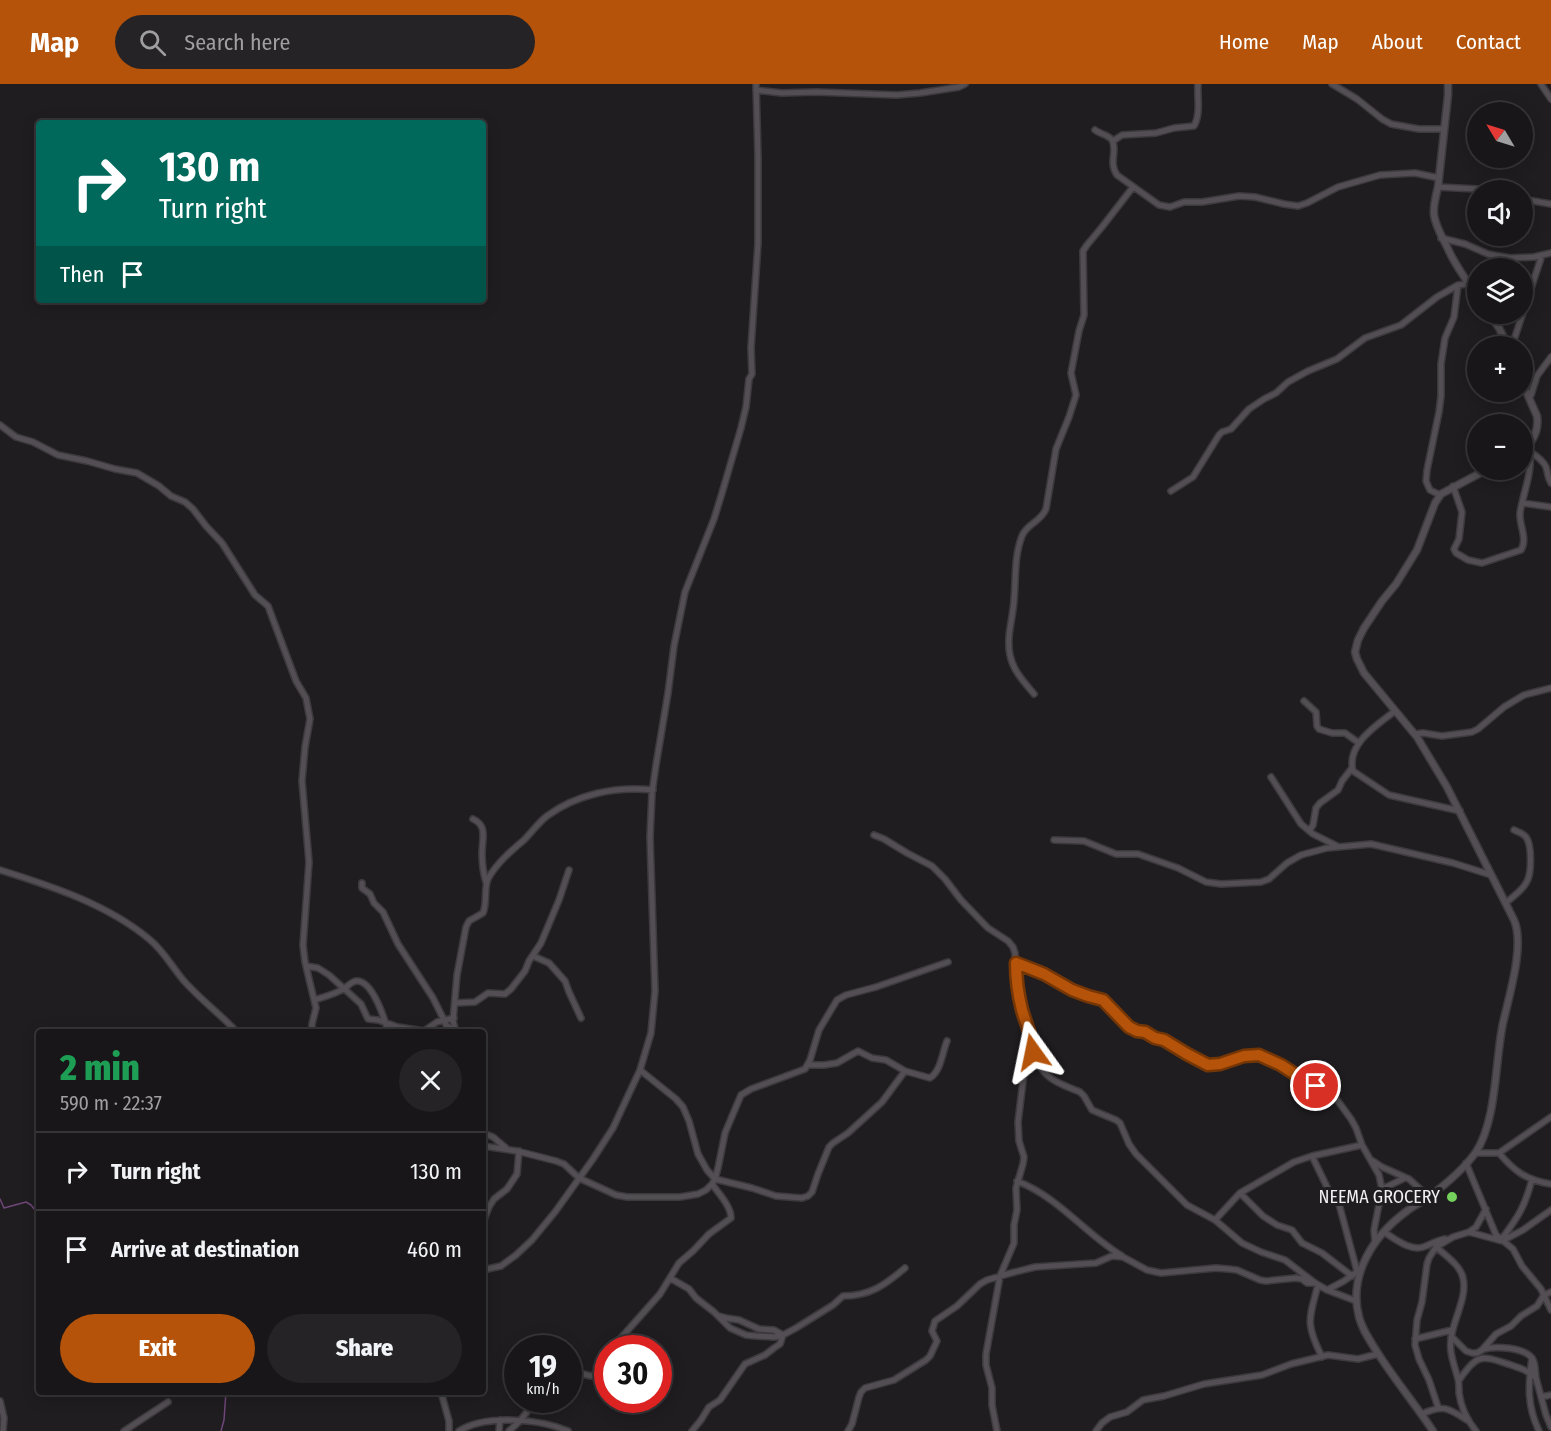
<!DOCTYPE html>
<html lang="en">
<head>
<meta charset="utf-8">
<style>
	:root { --surface:#181619; --page:#252326; --text:#f1f3f6; --muted:#9f9fa2; --line:#363538; --accent:#b45309 }
	body { margin:0; font-family:"Fira Sans Condensed",sans-serif; background:var(--page); color:var(--text); height:100vh; display:flex; flex-direction:column; font-size:22px; white-space:nowrap }
	* { box-sizing:border-box; margin:0 }
	p { font-size:20px; color:var(--muted) }
	.icon { flex:none; width:33px; height:33px; fill:none; stroke:currentColor; stroke-width:2; stroke-linecap:round; stroke-linejoin:round }
	.map { position:relative; flex:1; overflow:hidden }
	.drawer { position:absolute; left:36px; top:945px; width:450px; height:366px; display:flex; flex-direction:column; background:var(--surface); border-radius:6px; box-shadow:0 3px 15px #0003,0 0 0 2px var(--line) }
	.drawer>* { flex:none }
	.hud { position:absolute; left:36px; top:36px; width:450px; height:183px; border-radius:6px; box-shadow:0 3px 15px #0003,0 0 0 2px var(--line); background:#00695c; color:#fff; overflow:hidden }
	.needle { width:39px; rotate:308deg }
	.fabs { position:absolute; left:1467px; top:18px; display:grid; gap:12px }
	.fabs a { display:grid; place-items:center; width:66px; height:66px; border-radius:50%; background:var(--surface); box-shadow:0 3px 15px #0003,0 0 0 2px var(--line); font-size:30px }
	.speed { position:absolute; left:504px; top:1251px; display:flex; gap:12px; font-size:30px; font-weight:700; text-align:center }
	.speed>* { display:grid; place-content:center; width:78px; height:78px; border-radius:50%; background:var(--surface); box-shadow:0 3px 15px #0003,0 0 0 2px var(--line); line-height:1 }
	.speed small { font-size:15px; font-weight:400 }
	.speed .limit { border:9px solid #d22; background:#fff; color:#111 }
	.pin { position:absolute; display:grid; place-items:center; width:51px; height:51px; color:#fff; margin:-26px; border:3px solid #fff; border-radius:50%; box-shadow:0 2px 6px #0007 }
	.me { position:absolute; width:66px; margin:-33px; rotate:348deg; stroke-linejoin:round; filter:drop-shadow(0 0 4px #0008) }
	.turn { display:flex; align-items:center; gap:21px; height:126px; padding:0 24px; font-size:27px }
	.turn .icon { width:78px; height:78px; stroke-width:2.5 }
	.turn b { display:block; font-size:42px; line-height:51px }
	.then { display:flex; align-items:center; height:57px; padding:0 24px; background:#0003; gap:12px; font-size:22px }
	.round { display:grid; place-items:center; flex:none; width:63px; height:63px; border-radius:32px; background:var(--page) }
	.head { display:flex; align-items:center; justify-content:space-between; height:102px; padding:0 24px }
	h1 { font-size:36px; font-weight:800; line-height:45px; color:#1e9e55 }
	.button { display:flex; gap:12px; margin-top:auto; padding:12px 24px }
	.button a { flex:1; height:69px; border-radius:36px; background:var(--accent); color:#fff; font-size:24px; font-weight:800; line-height:69px; text-align:center }
	.button a+a { background:var(--page); color:var(--text) }
	ul { padding:0; list-style:none }
	li { display:flex; align-items:center; gap:18px; height:78px; padding:0 24px; border-top:2px solid var(--line) }
	li div { flex:1 }
	li b { display:block; font-size:22px }
	li em { font-style:normal }
	header { display:flex; align-items:center; gap:36px; box-sizing:border-box; height:84px; padding:0 30px; background:var(--accent); color:#fff }
	header strong { font-size:28px }
	nav { display:flex; gap:33px; margin-inline-start:auto; font-size:21px }
	.search { width:420px; height:54px; background:var(--page); display:flex; align-items:center; gap:15px; box-sizing:border-box; padding:0 21px; border-radius:33px; color:var(--muted); font-size:22px }
	.map>svg:first-child { display:block }
	.lines { fill:none; stroke-linecap:round; stroke-linejoin:round }
	.stream { stroke:#6e4678; stroke-width:1.5 }
	.minor-casing { stroke:#3d3a3e; stroke-width:8 }
	.tertiary-casing { stroke:#3d3a3e; stroke-width:9 }
	.minor { stroke:#524e53; stroke-width:5 }
	.tertiary { stroke:#524e53; stroke-width:6 }
	.route-casing { stroke:#753606; stroke-width:15 }
	.route { stroke:#b45309; stroke-width:10 }
	.poi-dot { fill:#74d25c; stroke:#201d21; stroke-width:2 }
	.labels { text-anchor:middle; stroke-width:6; stroke-linejoin:round; paint-order:stroke }
	.poi-label { font-size:18px; fill:#f1eff2; stroke:#201d21; text-anchor:end }
</style>
</head>
<body>
<header>
<strong>Map</strong>
<div class="search"><svg class="icon" aria-label="search" viewBox="0 0 24 24"><circle cx="10" cy="10" r="6"/><path d="M15 15l6 6"/></svg>Search here</div>
<nav><a>Home</a><a>Map</a><a>About</a><a>Contact</a></nav>
</header>
<div class="map">
<svg width="1551" height="1347" viewBox="0 0 1551 1347">
	<rect width="100%" height="100%" fill="#201d21"/>
	<g class="lines">
		<path class="stream" d="M 0,1115 L 4,1124 L 26,1118 L 31,1121 L 39,1131
			M 221,1347 L 224,1336 L 226,1308"/>
		<g class="minor-casing">
			<path id="minor" d="M 1332,0 L 1357,15 L 1382,35 L 1391,40 L 1419,45 L 1444,45
				M 1541,0 L 1551,15
				M 756,6 L 782,9 L 816,8 L 897,11 L 920,9 L 959,3 L 965,0
				M 1095,46 C 1100,50 1109,51 1112,56 C 1118,66 1108,78 1117,91 L 1159,121 L 1170,123 L 1184,118 L 1202,118 L 1239,112 L 1255,113 L 1284,120 L 1298,122 L 1307,119 L 1338,103 L 1380,91 L 1415,89 L 1439,94
				M 1113,57 L 1122,51 L 1156,49 L 1174,44 L 1194,42 C 1201,30 1197,14 1198,0
				M 1438,103 L 1496,106
				M 1522,115 L 1551,120
				M 1441,154 L 1465,160 L 1488,170 L 1510,174 L 1534,173 L 1551,169
				M 1515,262 L 1514,256 L 1542,171
				M 1529,313 L 1531,311 L 1537,292 L 1551,273
				M 0,341 L 16,353 L 33,358 L 58,371 L 87,377 L 115,385 L 137,389 L 159,402 L 171,412 L 185,418 L 193,425 L 206,442 L 222,459 L 255,511 L 268,522 L 296,597 L 306,614 L 310,635 L 305,663 L 302,697 L 309,778 L 303,861 L 305,878 L 316,924 L 312,940 L 312,948
				M 1529,367 C 1535,371 1543,376 1546,383 C 1548,389 1547,392 1551,399
				M 1453,402 L 1462,428 L 1459,455 L 1454,465 L 1456,469 L 1468,476 L 1482,479 L 1521,466 C 1528,455 1519,441 1520,429 C 1523,408 1535,384 1528,363 L 1530,359
				M 1171,407 L 1193,393 L 1219,351 L 1222,348 L 1231,345 L 1249,325 L 1264,315 L 1276,309 L 1288,298 L 1308,287 L 1337,275 L 1365,254 L 1401,241 L 1437,213 L 1458,201 L 1468,200
				M 1440,411 L 1430,406 L 1429,404 L 1426,397 L 1427,386 L 1439,328 L 1441,312 L 1441,280 L 1445,254 L 1454,233 L 1458,201
				M 1522,419 L 1551,423
				M 1034,610 C 1025,599 1013,587 1010,571 C 1006,553 1013,534 1014,516 C 1016,495 1014,472 1022,452 C 1027,439 1040,439 1046,425 L 1056,365 L 1069,333 L 1076,311 L 1071,289 L 1079,247 L 1084,231 L 1083,167 L 1087,161 L 1102,143 L 1133,103
				M 1304,617 L 1316,628 L 1317,642 L 1319,645 L 1332,649 L 1345,649 L 1359,659
				M 1395,627 C 1377,641 1346,660 1353,687 L 1389,711 L 1460,727
				M 1415,650 L 1423,649 L 1442,652 L 1472,648 L 1478,645 L 1504,623 L 1524,611 L 1551,604
				M 1271,693 L 1301,740 L 1313,750 L 1337,762
				M 473,735 C 488,742 482,755 482,769 C 482,779 483,788 486,798
				M 1309,747 L 1313,741 L 1316,724 L 1320,719 L 1338,706 L 1342,697 L 1352,684
				M 874,751 L 884,755 L 907,769 L 932,782 L 945,795 L 961,816 L 988,844 L 1008,857 L 1013,863 L 1015,869 L 1016,898 L 1023,927 L 1033,961 L 1033,968 L 1024,989 L 1018,1038 L 1019,1057 L 1024,1073 L 1023,1080 L 1016,1104 L 1017,1126 L 1014,1141 L 1014,1159 L 1000,1192 L 986,1270 L 986,1281 L 992,1304 L 992,1321 L 997,1347
				M 1054,756 L 1084,757 L 1116,770 L 1138,770 L 1178,784 L 1206,798 L 1221,800 L 1261,798 L 1269,795 L 1287,779 L 1301,771 L 1327,764 L 1371,760 L 1453,779 L 1491,791
				M 0,786 C 51,802 107,820 149,855 C 164,867 172,883 184,897 C 201,916 220,930 237,948
				M 362,799 L 362,804 L 370,810 L 374,819 L 383,828 L 398,860 L 433,914 L 444,936 L 446,941 L 455,947
				M 1506,819 C 1512,813 1522,807 1526,799 C 1532,791 1532,761 1526,753 C 1523,749 1518,748 1514,746
				M 533,872 L 549,879 L 565,897 L 569,908 L 581,934
				M 1016,879 L 1044,890 L 1072,906 L 1092,914 L 1103,916 L 1129,943 L 1137,947 L 1145,948 L 1155,954 L 1164,956 L 1187,970 L 1208,981 L 1220,980 L 1244,972 L 1259,971 L 1281,981 L 1304,996 L 1328,1006 L 1335,1013 L 1351,1035 L 1356,1044 L 1362,1061 L 1379,1091 L 1382,1105 L 1374,1146 L 1375,1158
				M 306,882 L 318,884 L 329,891 L 361,920 L 368,935 L 378,936 L 398,943 L 424,947 L 437,938 L 454,934
				M 314,916 C 324,913 336,910 345,904 C 349,901 352,897 357,897 C 373,897 385,936 388,948
				M 456,919 L 475,918 L 488,909 L 505,910 L 511,905 L 525,887 L 529,877 L 541,859 L 559,816 L 569,786
				M 456,948 L 453,937 L 457,891 L 466,843 L 469,837 L 483,829 C 488,817 483,803 489,793 C 498,778 511,767 524,756 C 532,748 538,739 547,732 C 577,710 616,702 653,706
				M 1033,968 C 1039,974 1038,979 1042,985 C 1049,997 1068,1003 1080,1008 L 1084,1012 L 1092,1026 L 1116,1036 L 1120,1039 L 1129,1060 L 1136,1070 L 1187,1121 L 1215,1136 L 1242,1159 L 1261,1168 L 1285,1176 L 1315,1199 L 1327,1206 L 1356,1217
				M 808,981 L 824,981 L 837,979 L 858,967 L 872,974 L 886,976 L 905,987 L 930,994 C 941,987 942,969 947,957
				M 640,986 L 676,1015 L 683,1023 L 689,1037 L 698,1070 L 707,1086 L 715,1095 L 752,1104 L 776,1112 L 802,1114 L 808,1112 L 812,1108 L 818,1090 L 829,1063 L 833,1059 L 848,1049 L 882,1018 L 905,987
				M 483,1049 L 493,1053 L 506,1064
				M 483,1062 L 517,1067 L 556,1077 L 564,1080 L 579,1094 L 616,1111 L 627,1113 L 680,1113 L 698,1110 L 706,1106 L 712,1100 L 715,1095 L 718,1084 L 725,1049 L 741,1011 L 751,1005 L 805,985 L 810,976 L 819,946 L 837,916 L 846,911 L 876,903 L 948,878
				M 1475,1069 L 1499,1069 L 1551,1033
				M 1499,1069 C 1514,1087 1526,1096 1551,1100
				M 1312,1072 L 1328,1105 L 1339,1120 L 1357,1187
				M 1373,1077 L 1382,1083 L 1409,1095 L 1429,1113
				M 1466,1079 L 1496,1151 L 1513,1165 L 1522,1182 L 1541,1205 L 1551,1226
				M 1017,1097 C 1060,1114 1084,1149 1122,1172
				M 1382,1105 L 1405,1094
				M 1240,1109 L 1263,1132 L 1277,1141 L 1292,1146 L 1302,1159 L 1322,1169 L 1352,1192
				M 1215,1136 L 1240,1109 L 1294,1078 L 1312,1072 L 1362,1061
				M 483,1138 L 489,1123 L 494,1115 L 507,1105 L 517,1090 L 519,1067
				M 1384,1148 C 1395,1155 1412,1169 1426,1162 C 1433,1159 1438,1156 1445,1155
				M 1469,1148 L 1502,1157 L 1523,1146 L 1551,1126
				M 1501,1156 C 1518,1133 1525,1123 1532,1095
				M 1436,1163 C 1445,1171 1461,1182 1463,1194 C 1467,1210 1457,1229 1453,1245 C 1447,1265 1453,1276 1458,1295 C 1459,1299 1459,1304 1459,1309 C 1461,1324 1467,1336 1476,1347
				M 483,1186 L 501,1182 L 516,1171 L 532,1156 L 555,1128 L 593,1075 L 613,1044 L 640,986 L 651,949 L 655,907 L 650,753 L 652,709 L 656,681 L 668,609 L 674,562 L 685,508 L 714,435 L 722,409 L 741,344 L 746,323 L 749,295 L 752,290 L 751,264 L 758,159 L 758,73 L 756,0
				M 670,1194 L 689,1205 L 696,1214 L 714,1228 L 730,1244 L 746,1251 L 756,1252 L 774,1253 L 783,1251 L 796,1244 L 833,1221 L 843,1212 C 870,1212 885,1201 905,1184
				M 1318,1201 C 1309,1235 1305,1239 1322,1273
				M 1327,1206 L 1344,1197 L 1354,1190
				M 1452,1253 L 1466,1267 L 1472,1269 L 1477,1269 L 1482,1266 L 1496,1250 L 1511,1242 L 1521,1232 L 1537,1222 L 1544,1211 L 1551,1208
				M 1415,1255 L 1452,1246
				M 612,1264 L 660,1210 L 679,1179 L 693,1167 L 709,1150 L 731,1134 C 731,1122 719,1110 712,1100
				M 1484,1265 C 1496,1262 1523,1263 1532,1274 C 1536,1279 1535,1288 1536,1294
				M 1532,1274 C 1528,1301 1527,1322 1539,1347
				M 1459,1296 C 1479,1269 1480,1271 1511,1281 C 1520,1284 1529,1287 1536,1294 L 1546,1331 L 1551,1343
				M 568,1297 L 583,1290 L 591,1292 L 594,1291 L 608,1269
				M 441,1308 L 449,1337 L 449,1347
				M 1541,1313 L 1551,1311
				M 0,1317 L 4,1334 L 3,1347
				M 1438,1323 L 1429,1296 L 1419,1275 L 1415,1261 L 1417,1236 L 1422,1218 L 1427,1180 L 1429,1174 L 1436,1163 L 1453,1153 L 1469,1148 L 1476,1143 L 1486,1125
				M 1422,1330 C 1443,1320 1448,1324 1467,1336
				M 124,1347 L 168,1318
				M 459,1347 C 486,1330 540,1335 568,1347
				M 499,1347 L 500,1336
				M 509,1347 L 520,1337 L 536,1316
				M 692,1347 L 701,1336 L 709,1323 L 720,1316 L 745,1280 L 765,1271 L 774,1264 L 780,1260 L 783,1251 L 774,1246 L 759,1245 L 739,1236 L 726,1234 L 719,1232
				M 848,1347 L 852,1340 L 859,1313 L 861,1308 L 865,1304 L 894,1296 L 926,1276 L 930,1272 L 937,1257 L 932,1247 L 935,1237 L 957,1222 L 980,1200 L 987,1196 L 1011,1189 L 1035,1183 L 1096,1179 L 1112,1172 L 1123,1173 L 1147,1186 L 1161,1189 L 1216,1184 L 1228,1185 L 1237,1186 L 1260,1196 L 1266,1197 L 1296,1194 L 1302,1195 L 1307,1199 L 1315,1199
				M 1096,1347 L 1102,1339 L 1110,1333 L 1127,1328 L 1143,1316 L 1148,1315 L 1164,1312 L 1204,1300 L 1262,1291 L 1291,1280 L 1328,1271 L 1358,1275 L 1378,1270"/>
		</g>
		<g class="tertiary-casing">
			<path id="tertiary" d="M 1448,0 L 1448,11 L 1438,103 C 1436,112 1433,121 1434,131 C 1436,144 1443,154 1448,165 C 1456,183 1467,197 1478,213
				M 1489,230 L 1499,244 L 1508,262
				M 1522,298 L 1537,332 C 1539,346 1533,358 1522,367
				M 1433,1347 C 1417,1323 1399,1301 1383,1277 C 1374,1263 1363,1248 1359,1233 C 1348,1190 1374,1151 1407,1127 C 1414,1121 1423,1118 1430,1112 C 1446,1100 1464,1085 1476,1068 C 1497,1036 1495,976 1503,939 C 1509,912 1525,861 1514,836 L 1447,703 L 1417,653 L 1364,589 L 1357,575 L 1355,568 L 1358,556 L 1364,544 L 1382,517 L 1396,500 L 1417,466 L 1435,419 L 1441,410 L 1486,386"/>
		</g>
		<use href="#minor" class="minor"/>
		<use href="#tertiary" class="tertiary"/>
	</g>
	<g class="lines">
		<g class="route-casing">
			<path id="route" d="M 1033,968 C 1033,954 1026,940 1022,926 C 1018,910 1016,895 1016,879 L 1044,890 L 1072,906 L 1088,912 L 1103,916 L 1129,943 L 1137,947 L 1145,948 L 1155,954 L 1164,956 L 1187,970 L 1208,981 L 1220,980 L 1244,972 L 1259,971 L 1281,981 L 1304,996 L 1316,1002"/>
		</g>
		<use href="#route" class="route"/>
	</g>
	<circle class="poi-dot" cx="1452" cy="1113" r="6"/>
	<g class="labels">
		<g class="poi-label">
			<text x="1440" y="1119">NEEMA GROCERY</text>
		</g>
	</g>
</svg>
<div class="fabs">
<a><svg class="needle" viewBox="-14 -14 28 28"><path d="M0-13l5 13h-10z" fill="#e53935"/><path d="M0 13l5-13h-10z" fill="#9f9fa2"/></svg></a>
<a><svg class="icon" aria-label="sound" viewBox="0 0 24 24"><path d="M4 9h4l5-4v14l-5-4H4zM17 9q2 3 0 6"/></svg></a>
<a><svg class="icon" aria-label="layers" viewBox="0 0 24 24"><path d="M12 4l9 5-9 5-9-5zM3 14l9 5 9-5"/></svg></a>
<a>+</a>
<a>−</a>
</div>
<div class="speed"><div>19<small>km/h</small></div><div class="limit">30</div></div>
<div class="pin" style="left:1316px;top:1002px;background:#d93025"><svg class="icon" aria-label="arrive" viewBox="0 0 24 24"><path d="M6 21V4h12l-3 4 3 4H6"/></svg></div>
<svg class="me" style="left:1033px;top:968px" viewBox="-20 -20 40 40"><path d="M0-17L14 15 0 8-14 15z" fill="#b45309" stroke="#fff" stroke-width="4"/></svg>
<div class="hud">
<div class="turn"><svg class="icon" aria-label="right" viewBox="0 0 24 24"><path d="M7 20v-9h11M14 6l5 5-5 5"/></svg><div><b>130 m</b>Turn right</div></div>
<div class="then">Then<svg class="icon" aria-label="arrive" viewBox="0 0 24 24"><path d="M6 21V4h12l-3 4 3 4H6"/></svg></div>
</div>
<section class="drawer">
<div class="head"><div><h1>2 min</h1><p>590 m · 22:37</p></div><a class="round"><svg class="icon" aria-label="close" viewBox="0 0 24 24"><path d="M6 6l12 12M18 6L6 18"/></svg></a></div>
<ul>
<li><svg class="icon" aria-label="right" viewBox="0 0 24 24"><path d="M7 20v-9h11M14 6l5 5-5 5"/></svg><div><b>Turn right</b></div><em>130 m</em></li>
<li><svg class="icon" aria-label="arrive" viewBox="0 0 24 24"><path d="M6 21V4h12l-3 4 3 4H6"/></svg><div><b>Arrive at destination</b></div><em>460 m</em></li>
</ul>
<div class="button"><a>Exit</a><a>Share</a></div>
</section>
</div>
</body>
</html>
